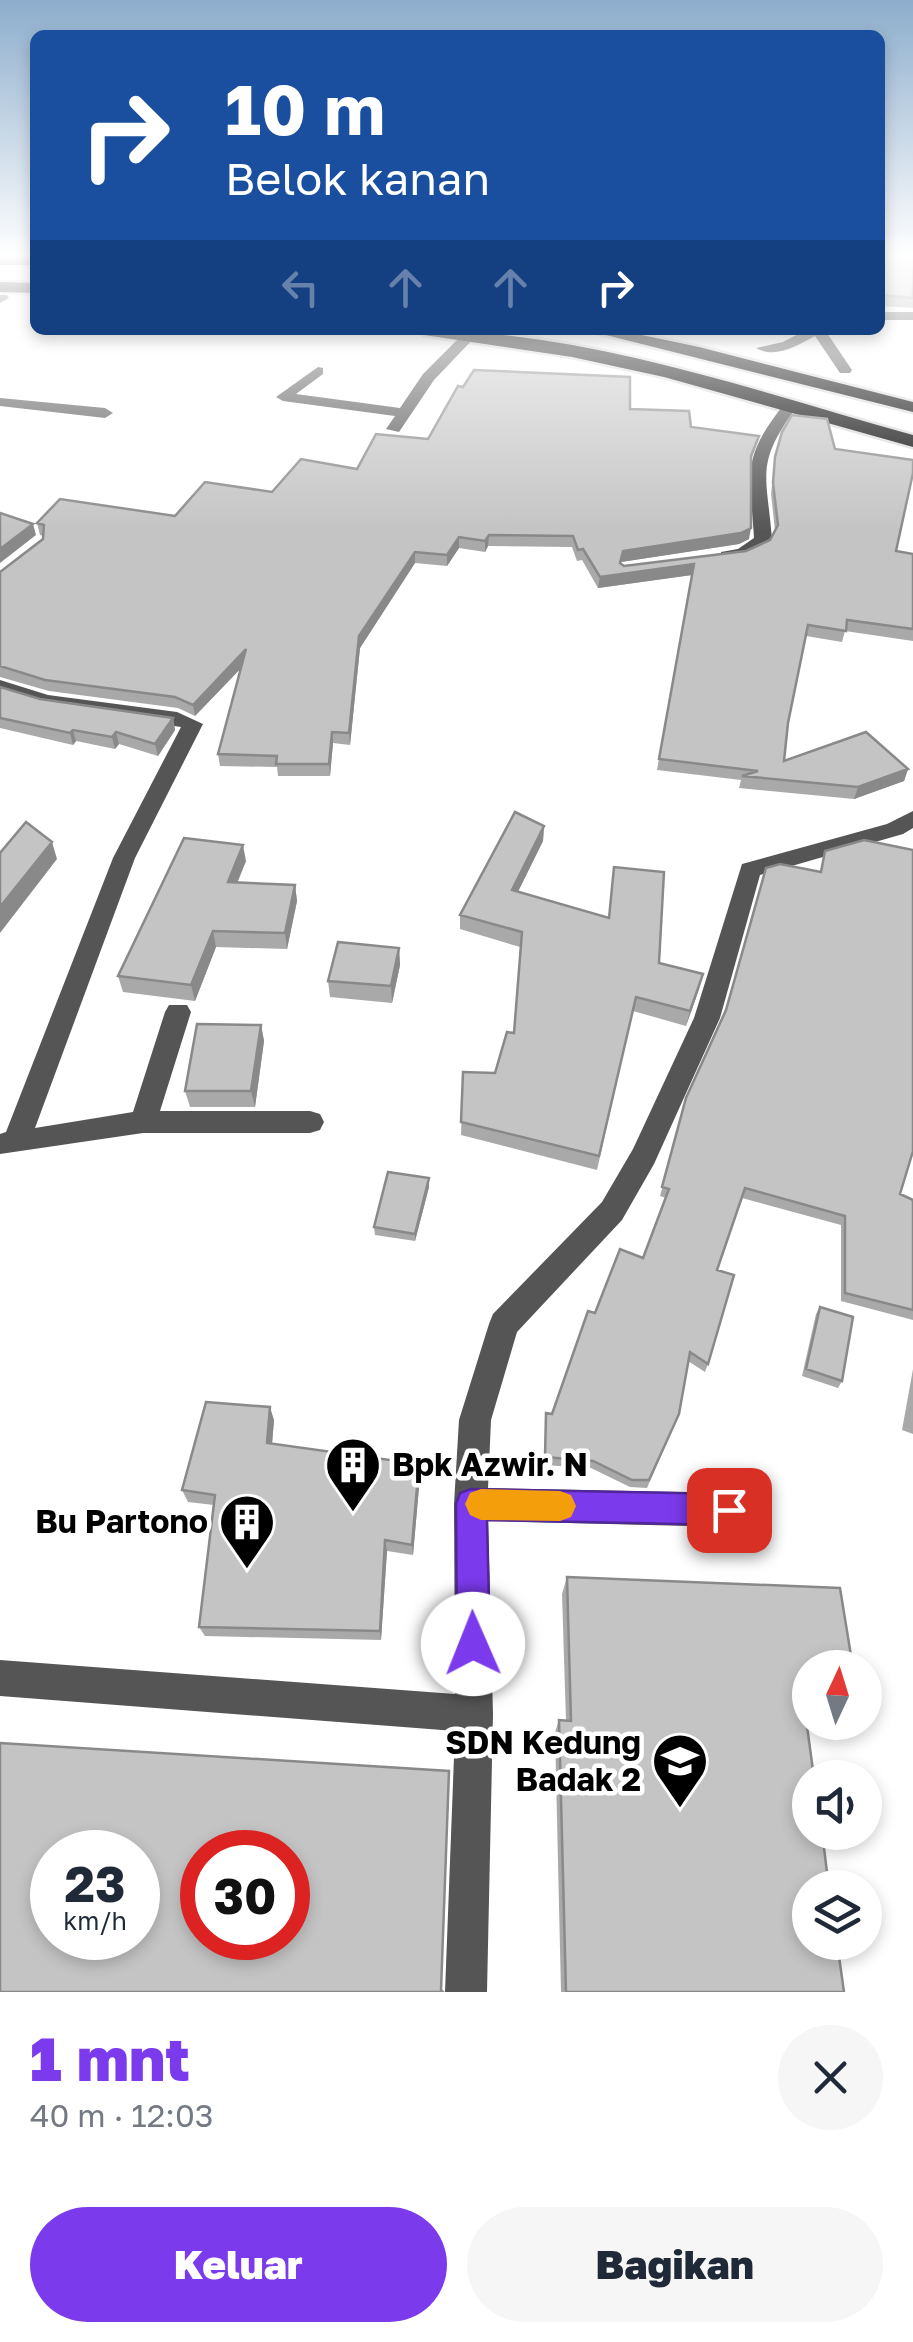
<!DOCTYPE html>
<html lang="id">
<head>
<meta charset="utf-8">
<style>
	:root { --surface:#fff; --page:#f6f6f7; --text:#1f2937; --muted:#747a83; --accent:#7c3aed }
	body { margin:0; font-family:"Golos Text",sans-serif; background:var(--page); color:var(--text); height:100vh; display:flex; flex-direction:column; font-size:38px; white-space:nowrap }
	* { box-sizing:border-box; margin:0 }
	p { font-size:32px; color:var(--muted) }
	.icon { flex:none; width:55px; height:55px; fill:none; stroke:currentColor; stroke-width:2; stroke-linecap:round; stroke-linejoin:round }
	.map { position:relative; height:1992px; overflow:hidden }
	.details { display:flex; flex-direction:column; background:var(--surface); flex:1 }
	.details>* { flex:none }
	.top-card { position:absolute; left:30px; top:30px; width:855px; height:305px; border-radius:15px; box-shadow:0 5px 15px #0003; background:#1a4fa0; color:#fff; overflow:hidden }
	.needle { width:65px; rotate:4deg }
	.controls { position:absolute; left:792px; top:1650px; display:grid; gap:20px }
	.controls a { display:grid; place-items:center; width:90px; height:90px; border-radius:50%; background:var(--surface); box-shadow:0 5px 15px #0003; font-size:50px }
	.speed { position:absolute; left:30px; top:1830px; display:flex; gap:20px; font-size:50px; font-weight:700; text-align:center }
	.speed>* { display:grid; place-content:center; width:130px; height:130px; border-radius:50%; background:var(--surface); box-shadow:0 5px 15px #0003; line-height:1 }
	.speed small { font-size:25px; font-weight:400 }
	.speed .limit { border:15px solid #d22; background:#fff; color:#111 }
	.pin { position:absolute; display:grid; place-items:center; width:85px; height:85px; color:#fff; margin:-42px; border-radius:20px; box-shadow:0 5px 15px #0006 }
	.me { position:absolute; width:110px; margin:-55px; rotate:359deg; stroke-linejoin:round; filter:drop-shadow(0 0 8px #0008) }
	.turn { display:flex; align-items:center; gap:35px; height:210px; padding:0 30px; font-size:45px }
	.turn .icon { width:130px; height:130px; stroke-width:2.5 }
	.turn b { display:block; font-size:70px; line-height:85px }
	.lanes { display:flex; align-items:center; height:95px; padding:0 30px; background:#0003; justify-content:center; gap:50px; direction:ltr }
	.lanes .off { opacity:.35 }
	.round { display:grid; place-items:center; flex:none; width:105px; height:105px; border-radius:52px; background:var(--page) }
	.headline { display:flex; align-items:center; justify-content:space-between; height:170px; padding:0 30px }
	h1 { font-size:60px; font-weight:800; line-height:75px; color:var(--accent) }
	.cta { display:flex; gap:20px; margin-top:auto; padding:20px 30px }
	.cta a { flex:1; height:115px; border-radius:60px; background:var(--accent); color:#fff; font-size:40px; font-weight:800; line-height:115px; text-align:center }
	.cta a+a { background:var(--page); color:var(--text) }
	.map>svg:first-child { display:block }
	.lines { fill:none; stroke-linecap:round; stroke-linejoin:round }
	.highway-casing { stroke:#dbdbdb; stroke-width:5 }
	.minor { fill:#555; fill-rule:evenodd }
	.highway { fill:#000; fill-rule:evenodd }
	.wall { fill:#a9a9a9 }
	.shaded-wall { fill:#898989 }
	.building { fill:#c4c4c4; stroke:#898989; stroke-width:2.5; fill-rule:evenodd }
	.route { fill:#7c3aed; stroke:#51269a; stroke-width:2.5 }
	.slow { fill:#f59e0b }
	.labels { text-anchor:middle; stroke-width:9; stroke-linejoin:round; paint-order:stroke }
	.near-poi-label { font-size:32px; font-weight:bold; fill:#000; stroke:#fff; text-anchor:end }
</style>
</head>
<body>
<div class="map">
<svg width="913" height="1992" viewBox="0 0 913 1992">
	<rect width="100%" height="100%" fill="#fff"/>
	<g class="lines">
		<g class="highway-casing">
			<path id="highway" d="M 0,255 L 35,255 L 35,265 L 0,265 Z
				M 0,282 L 35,283 L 35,293 L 0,292 Z
				M 416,330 C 584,330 752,390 913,435 L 913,447 L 664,377 L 572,357 L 424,335 Z
				M 586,330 L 618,330 L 699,347 L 913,402 L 913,412 Z"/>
		</g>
		<path class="minor" d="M 0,295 L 7,295 L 9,298 L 0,303 Z
			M 880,312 L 913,312 L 913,320 L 880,320 Z
			M 806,330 L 825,330 L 852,370 L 850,373 L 840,373 L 815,336 C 797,346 775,359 756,348 L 783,342 Z
			M 463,334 L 475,337 L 434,380 L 399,432 L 386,429 L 395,416 L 283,401 L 276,397 L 318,367 L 323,368 L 323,374 L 296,394 L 400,408 L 423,374 Z
			M 0,398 L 105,408 L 113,413 L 105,418 L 0,406 Z
			M 786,402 L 798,405 C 754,465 767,473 772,540 L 749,557 L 721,560 L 721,552 L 738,549 L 754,538 C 750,471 740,459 786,402 Z
			M 0,680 L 48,695 L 177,712 L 203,724 L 135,858 L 35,1128 L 133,1112 L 165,1012 L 169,1005 L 187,1005 L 191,1012 L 160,1111 L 310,1111 L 320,1114 L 324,1122 L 320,1130 L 310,1133 L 143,1133 L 0,1154 L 0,1134 L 6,1132 L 113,858 L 181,727 L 45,707 L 0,693 Z
			M 913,811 L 913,828 L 903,834 L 760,875 L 720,1018 L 654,1164 L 622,1220 L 517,1332 L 491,1420 L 488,1488 L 729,1493 L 741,1498 L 746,1510 L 741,1522 L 729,1527 L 488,1521 L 493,1714 L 487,1992 L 445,1992 L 455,1731 L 0,1696 L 0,1660 L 455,1694 L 454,1504 L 459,1420 L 489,1324 L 493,1314 L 602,1202 L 633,1149 L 694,1018 L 742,864 L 887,824 Z"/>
		<use href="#highway" class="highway"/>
	</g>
	<path class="wall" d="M 880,253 L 913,253 L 913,308 L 880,306 Z
		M 630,409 L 691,427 L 759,436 L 751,461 L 749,539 L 739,544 L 621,562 L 621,564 L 624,566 L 746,551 L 770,540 L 775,531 L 771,494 L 775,457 L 835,449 L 896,551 L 913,554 L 913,641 L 845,631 L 842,642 L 806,636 L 788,723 L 784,761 L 908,769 L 904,781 L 854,799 L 739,788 L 741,780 L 657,770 L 692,575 L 598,588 L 582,560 L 577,561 L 572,547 L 488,546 L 485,552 L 459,548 L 447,566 L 415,563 L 360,648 L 350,745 L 333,743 L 330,776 L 278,776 L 277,767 L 220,766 L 218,754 L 241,668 L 195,716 L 178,708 L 49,691 L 0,677 L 0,572 L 43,539 L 43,536 L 40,535 L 37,523 L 175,516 L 357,469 L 428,439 Z
		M 0,687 L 40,699 L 173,718 L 175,730 L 158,756 L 119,744 L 115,749 L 76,741 L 73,745 L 0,728 Z
		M 544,826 L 543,841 L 518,891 L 659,963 L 699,989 L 686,1026 L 633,1011 L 597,1170 L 461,1135 L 463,1072 L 495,1073 L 514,1033 L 520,947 L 460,929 L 460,915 Z
		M 825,851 L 900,1194 L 913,1200 L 913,1320 L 841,1301 L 841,1225 L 742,1198 L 717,1270 L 708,1364 L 705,1372 L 688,1361 L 679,1414 L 647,1488 L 630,1487 L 591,1468 L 544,1465 L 546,1413 L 552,1414 L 595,1313 L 643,1258 L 666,1198 L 660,1196 L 686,1098 L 820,872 Z
		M 246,861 L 237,883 L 295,885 L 297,901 L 287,949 L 216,947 L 195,1001 L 123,992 L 118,976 Z
		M 399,948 L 400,965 L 392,1003 L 330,997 L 328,981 Z
		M 261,1025 L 264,1041 L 255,1107 L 190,1107 L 185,1091 Z
		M 429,1187 L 415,1241 L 375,1235 L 374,1227 Z
		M 820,1307 L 842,1381 L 838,1388 L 802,1376 L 816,1314 Z
		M 913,1369 L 913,1434 L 902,1430 Z
		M 274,1420 L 272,1444 L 419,1464 L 420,1476 L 413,1555 L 387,1551 L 381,1640 L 205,1636 L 199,1627 L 214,1505 L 188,1502 L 182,1490 Z
		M 567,1577 L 810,1668 L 810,1711 L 805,1710 L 844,1992 L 561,1992 L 555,1732 L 559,1720 L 566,1721 L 562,1594 Z"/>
	<path class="shaded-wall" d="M 33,524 L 36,535 L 0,563 L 0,549 Z
		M 751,528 L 749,539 L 739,544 L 621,562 L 618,574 L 623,551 Z
		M 489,535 L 488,546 L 485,552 L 485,541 Z
		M 459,537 L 459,548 L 447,566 L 447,555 Z
		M 415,552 L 415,563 L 360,648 L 350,745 L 349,733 L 359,636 Z
		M 694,564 L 692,575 L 598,588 L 600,577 Z
		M 246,649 L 248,661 L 195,716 L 193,705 Z
		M 173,718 L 175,730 L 158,756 L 155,744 Z
		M 73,730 L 76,741 L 73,745 L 70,733 Z
		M 116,732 L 119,744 L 115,749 L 112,737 Z
		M 332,732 L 333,743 L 330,776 L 329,764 Z
		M 908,769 L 904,781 L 854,799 L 858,787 Z
		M 544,826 L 543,841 L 512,904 L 512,890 Z
		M 52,842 L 57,859 L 0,933 L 0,907 Z
		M 243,845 L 246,861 L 231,898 L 228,882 Z
		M 295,885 L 297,901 L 287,949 L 285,933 Z
		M 213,931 L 216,947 L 195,1001 L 191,985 Z
		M 399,948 L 400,965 L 392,1003 L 391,986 Z
		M 703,974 L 699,989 L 686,1026 L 690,1011 Z
		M 261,1025 L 264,1041 L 255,1107 L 251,1091 Z
		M 429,1178 L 429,1187 L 415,1241 L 415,1234 Z
		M 270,1407 L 274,1420 L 271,1456 L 267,1443 Z
		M 419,1464 L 420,1476 L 413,1555 L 412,1545 Z
		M 385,1540 L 387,1551 L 381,1640 L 380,1631 Z"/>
	<path class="building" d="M 880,253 L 913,253 L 913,298 L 880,295 Z
		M 474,370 L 630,377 L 630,409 L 689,411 L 691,427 L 759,436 L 751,456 L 751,528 L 741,533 L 623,551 L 620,563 L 624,566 L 746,551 L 770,540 L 778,525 L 773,483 L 775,457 L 782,432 L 792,415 L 827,419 L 835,449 L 913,460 L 913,473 L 896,551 L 913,554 L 913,629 L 847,620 L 846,631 L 808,625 L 788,723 L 784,761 L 866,732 L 908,769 L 858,787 L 742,776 L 758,771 L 659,759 L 694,564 L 600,577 L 583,549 L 578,550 L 573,536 L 489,535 L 485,541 L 459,537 L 447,555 L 415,552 L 359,636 L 349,733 L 332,732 L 329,764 L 276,764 L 277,756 L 218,754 L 246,649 L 193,705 L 175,697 L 45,680 L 0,666 L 0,572 L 43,539 L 44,525 L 37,523 L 60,499 L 175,516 L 205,482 L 272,492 L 301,459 L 357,469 L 376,434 L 428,439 L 458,386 L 463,387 Z
		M 0,513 L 33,524 L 0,549 Z
		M 0,687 L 40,699 L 173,718 L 155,744 L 116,732 L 112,737 L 73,730 L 70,733 L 0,718 Z
		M 515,812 L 544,826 L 512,890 L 609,918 L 614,867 L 664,872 L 659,963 L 703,974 L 690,1011 L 636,997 L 599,1156 L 461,1122 L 463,1072 L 495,1073 L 507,1032 L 514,1033 L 522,932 L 460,915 Z
		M 26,822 L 52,842 L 0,907 L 0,853 Z
		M 184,838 L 243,845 L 228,882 L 295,885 L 285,933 L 213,931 L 191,985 L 118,976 Z
		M 864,840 L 913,850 L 913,1151 L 900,1194 L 913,1200 L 913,1310 L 845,1293 L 845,1216 L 745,1188 L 717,1270 L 734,1275 L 708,1364 L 690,1352 L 679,1414 L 649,1480 L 632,1480 L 593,1461 L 545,1457 L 546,1413 L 552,1414 L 588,1311 L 595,1313 L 620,1249 L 643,1258 L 669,1189 L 662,1187 L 686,1098 L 726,1010 L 766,868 L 780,864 L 821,872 L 825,851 Z
		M 338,942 L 399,948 L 391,986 L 328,981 Z
		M 197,1024 L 261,1025 L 251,1091 L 185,1091 Z
		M 388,1172 L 429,1178 L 415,1234 L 374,1227 Z
		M 820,1307 L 853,1317 L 842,1381 L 806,1369 Z
		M 206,1402 L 270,1407 L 267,1443 L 419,1464 L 412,1545 L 385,1540 L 380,1631 L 199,1627 L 215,1495 L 182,1490 Z
		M 567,1577 L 840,1588 L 853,1668 L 810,1668 L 810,1697 L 803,1696 L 814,1778 L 810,1778 L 810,1832 L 822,1832 L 829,1888 L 810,1888 L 810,1942 L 837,1942 L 844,1992 L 566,1992 L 559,1720 L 571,1721 Z
		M 0,1743 L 449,1771 L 441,1990 L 443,1992 L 0,1992 ZM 52,1852 L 138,1852 L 138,1938 L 52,1938 ZM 202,1852 L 288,1852 L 288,1938 L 202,1938 Z"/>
	<linearGradient id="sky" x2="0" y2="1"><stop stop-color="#8cadcc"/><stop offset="0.48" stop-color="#fff"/><stop offset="1" stop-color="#fff" stop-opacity="0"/></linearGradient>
	<rect width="913" height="532" fill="url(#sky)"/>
	<path class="route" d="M 471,1489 L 729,1494 L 740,1499 L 744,1510 L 740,1521 L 729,1525 L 487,1520 L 490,1644 L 485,1656 L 473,1661 L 462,1656 L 457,1644 L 456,1504 L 460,1493 Z"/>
	<path class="slow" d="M 481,1489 L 560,1491 L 571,1495 L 576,1506 L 571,1517 L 560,1521 L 481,1520 L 470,1515 L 465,1504 L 470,1493 Z"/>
	<defs>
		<g id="building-pin" transform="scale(2.875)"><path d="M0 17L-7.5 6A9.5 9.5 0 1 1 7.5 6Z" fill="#000" stroke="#fff"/><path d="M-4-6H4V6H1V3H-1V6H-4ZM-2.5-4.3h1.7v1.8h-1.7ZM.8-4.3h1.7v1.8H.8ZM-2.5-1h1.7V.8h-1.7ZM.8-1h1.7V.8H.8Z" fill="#fff"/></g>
		<g id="school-pin" transform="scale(2.875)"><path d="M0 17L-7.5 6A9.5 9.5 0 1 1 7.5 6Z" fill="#000" stroke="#fff"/><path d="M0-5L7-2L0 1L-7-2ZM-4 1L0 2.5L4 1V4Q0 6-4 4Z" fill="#fff"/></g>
	</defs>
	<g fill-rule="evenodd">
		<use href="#building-pin" x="353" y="1465"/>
		<use href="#building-pin" x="247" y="1522"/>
		<use href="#school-pin" x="680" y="1761"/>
	</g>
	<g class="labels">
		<g class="near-poi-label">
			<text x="392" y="1476" text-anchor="start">Bpk Azwir. N</text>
			<text x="208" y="1533">Bu Partono</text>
			<text x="641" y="1754">SDN Kedung<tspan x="641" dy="37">Badak 2</tspan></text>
		</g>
	</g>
</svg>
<div class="controls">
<a><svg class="needle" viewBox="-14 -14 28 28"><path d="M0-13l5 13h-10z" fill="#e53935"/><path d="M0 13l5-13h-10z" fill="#747a83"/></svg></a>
<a><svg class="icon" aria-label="sound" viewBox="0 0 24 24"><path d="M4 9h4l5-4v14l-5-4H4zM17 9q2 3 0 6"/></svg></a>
<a><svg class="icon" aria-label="layers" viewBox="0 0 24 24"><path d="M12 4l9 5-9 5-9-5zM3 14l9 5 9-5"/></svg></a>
</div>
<div class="speed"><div>23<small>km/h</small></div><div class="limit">30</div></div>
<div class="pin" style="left:729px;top:1510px;background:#d93025"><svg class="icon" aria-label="arrive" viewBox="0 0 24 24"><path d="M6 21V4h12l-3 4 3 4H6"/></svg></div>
<svg class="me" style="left:473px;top:1644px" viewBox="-20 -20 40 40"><circle r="19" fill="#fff"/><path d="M0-13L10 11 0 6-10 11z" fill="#7c3aed"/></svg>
<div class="top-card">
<div class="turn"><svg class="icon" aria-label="right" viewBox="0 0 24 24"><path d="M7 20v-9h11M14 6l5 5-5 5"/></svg><div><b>10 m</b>Belok kanan</div></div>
<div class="lanes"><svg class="icon off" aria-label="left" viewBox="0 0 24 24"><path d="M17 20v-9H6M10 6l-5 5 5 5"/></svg><svg class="icon off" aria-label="ahead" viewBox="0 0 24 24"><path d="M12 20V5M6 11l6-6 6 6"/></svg><svg class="icon off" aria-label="ahead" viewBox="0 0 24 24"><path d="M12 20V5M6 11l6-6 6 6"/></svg><svg class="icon" aria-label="right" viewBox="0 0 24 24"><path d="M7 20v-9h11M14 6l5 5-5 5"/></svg></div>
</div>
</div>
<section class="details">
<div class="headline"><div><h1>1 mnt</h1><p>40 m · 12:03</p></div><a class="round"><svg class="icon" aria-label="close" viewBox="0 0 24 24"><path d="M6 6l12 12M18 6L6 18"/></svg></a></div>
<div class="cta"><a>Keluar</a><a>Bagikan</a></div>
</section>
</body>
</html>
